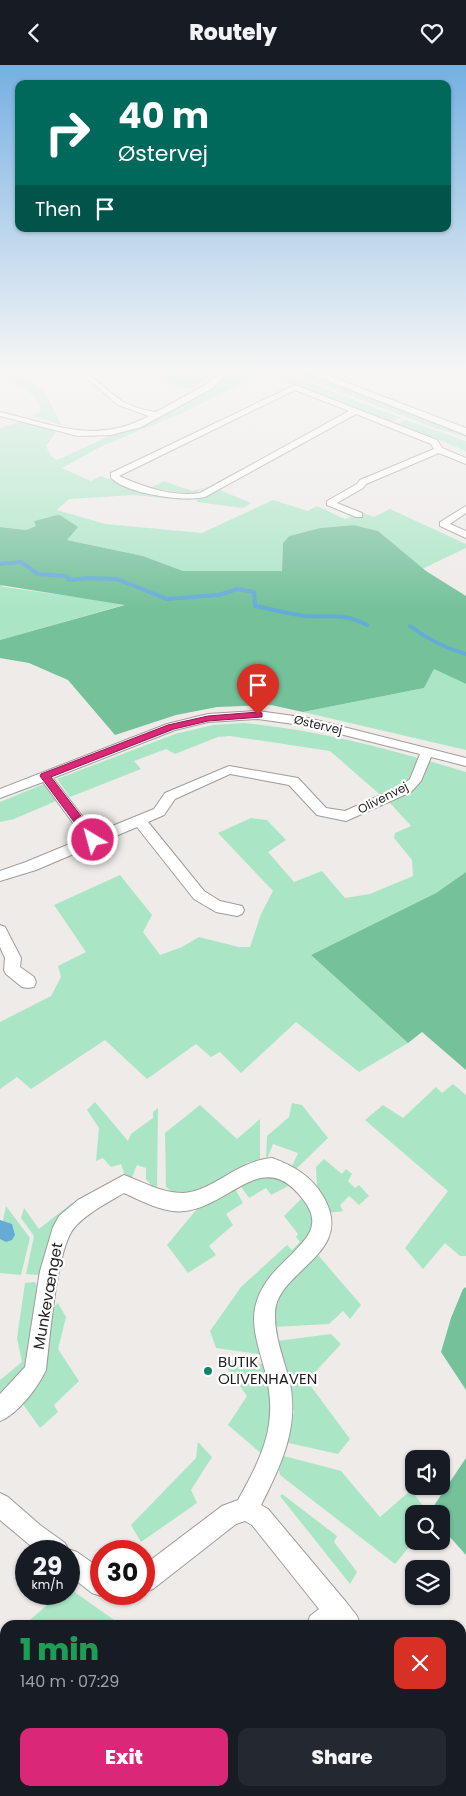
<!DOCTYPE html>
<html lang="en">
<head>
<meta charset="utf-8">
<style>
	:root { --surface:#171b24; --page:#242831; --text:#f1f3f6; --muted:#9ea1a6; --accent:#db2777 }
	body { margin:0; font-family:Poppins,sans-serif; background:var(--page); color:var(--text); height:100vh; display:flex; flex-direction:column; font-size:19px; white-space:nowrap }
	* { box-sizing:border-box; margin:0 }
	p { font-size:16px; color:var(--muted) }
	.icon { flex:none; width:28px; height:28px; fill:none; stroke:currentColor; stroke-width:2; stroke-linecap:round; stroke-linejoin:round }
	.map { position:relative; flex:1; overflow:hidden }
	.panel { position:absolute; left:0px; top:1555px; width:466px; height:176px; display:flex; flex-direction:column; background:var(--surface); border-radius:15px 15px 0 0; box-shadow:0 1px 4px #0004 }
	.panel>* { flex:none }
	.banner { position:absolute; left:15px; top:15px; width:436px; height:152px; border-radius:10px; box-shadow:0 1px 4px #0004; background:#00695c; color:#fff; overflow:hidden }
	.buttons { position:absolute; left:405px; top:1385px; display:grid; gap:10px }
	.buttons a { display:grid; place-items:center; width:45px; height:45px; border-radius:10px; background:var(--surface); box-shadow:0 1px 4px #0004; font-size:25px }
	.speed { position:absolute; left:15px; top:1475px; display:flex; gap:10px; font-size:25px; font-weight:700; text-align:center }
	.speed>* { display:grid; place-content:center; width:65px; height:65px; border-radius:50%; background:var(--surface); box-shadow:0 1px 4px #0004; line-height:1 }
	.speed small { font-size:12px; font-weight:400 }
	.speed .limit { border:8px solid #d22; background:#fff; color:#111 }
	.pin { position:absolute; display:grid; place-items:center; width:42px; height:42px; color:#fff; margin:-51px -21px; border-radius:50% 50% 50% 0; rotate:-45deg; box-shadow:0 0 5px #0007 }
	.pin .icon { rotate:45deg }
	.me { position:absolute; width:55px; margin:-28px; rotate:323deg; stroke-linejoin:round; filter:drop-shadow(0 0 4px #0008) }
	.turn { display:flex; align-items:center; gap:18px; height:105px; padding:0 20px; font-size:22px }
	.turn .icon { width:65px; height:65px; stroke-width:2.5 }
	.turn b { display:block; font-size:35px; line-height:42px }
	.then { display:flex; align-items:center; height:48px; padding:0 20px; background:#0003; gap:10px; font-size:19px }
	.round { display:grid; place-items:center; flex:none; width:52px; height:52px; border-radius:10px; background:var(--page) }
	.summary { display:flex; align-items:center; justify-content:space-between; height:85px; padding:0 20px }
	h1 { font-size:30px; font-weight:800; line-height:38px; color:#1e9e55 }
	.cta { display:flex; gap:10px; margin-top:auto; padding:10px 20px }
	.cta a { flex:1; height:58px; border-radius:10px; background:var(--accent); color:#fff; font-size:20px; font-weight:800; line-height:58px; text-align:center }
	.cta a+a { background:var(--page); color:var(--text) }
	header { display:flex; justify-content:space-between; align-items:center; height:65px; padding:0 20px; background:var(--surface); font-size:22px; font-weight:800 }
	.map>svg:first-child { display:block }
	.green { fill:#aae6c6 }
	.forest { fill:#74c19a }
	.water { fill:#66abd8 }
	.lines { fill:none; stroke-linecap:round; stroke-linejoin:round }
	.stream { stroke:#66abd8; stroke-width:4 }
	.minor-casing { stroke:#9f9c9a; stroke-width:2 }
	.secondary-casing { stroke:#9f9c9a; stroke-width:2 }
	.minor { fill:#fff; fill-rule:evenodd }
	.secondary { fill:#fff; fill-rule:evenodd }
	.route { fill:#db2777; stroke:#8e194d }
	.poi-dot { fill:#0f8767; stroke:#fff; stroke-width:2 }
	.labels { text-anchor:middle; stroke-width:4.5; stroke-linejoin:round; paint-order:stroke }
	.street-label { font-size:12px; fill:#201e1e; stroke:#fff }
	.near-street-label { font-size:15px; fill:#201e1e; stroke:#fff }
	.near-poi-label { font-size:15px; fill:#201e1e; stroke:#fff; text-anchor:start }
</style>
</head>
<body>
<header><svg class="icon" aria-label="back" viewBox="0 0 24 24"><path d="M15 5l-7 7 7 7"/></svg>Routely<svg class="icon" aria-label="heart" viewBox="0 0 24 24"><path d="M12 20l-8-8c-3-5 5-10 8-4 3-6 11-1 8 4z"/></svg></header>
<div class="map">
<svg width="466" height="1731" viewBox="0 0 466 1731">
	<rect width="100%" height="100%" fill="#eeebe9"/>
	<path class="green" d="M 142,303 L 207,303 L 209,312 L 206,315 L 190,324 L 177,321 Z
		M 221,303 L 271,303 L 401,353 L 390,357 L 378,352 L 375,353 L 374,350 L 264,308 L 180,349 L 102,381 L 62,403 L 91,416 L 101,411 L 141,427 L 184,433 L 183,435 L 133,430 L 69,434 L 57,445 L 105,459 L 202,468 L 273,435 L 308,446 L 317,441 L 345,454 L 353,451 L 358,452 L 364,448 L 374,452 L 390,444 L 466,479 L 466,483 L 422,504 L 378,466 L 354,460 L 320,463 L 289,471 L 283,478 L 282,506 L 183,506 L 143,491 L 67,475 L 47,452 L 35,456 L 36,461 L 26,465 L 0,462 L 0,363 L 24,356 L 56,367 L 46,381 L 51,391 L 57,395 L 103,374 C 109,368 120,368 129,366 C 157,357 187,336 214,322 C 220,315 224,313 221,303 Z
		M 279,303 L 293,303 L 466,370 L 466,372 L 435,363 Z
		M 0,304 C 39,317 45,323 61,360 L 33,351 L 40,347 C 41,329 14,317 0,311 Z
		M 406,355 L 466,376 L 466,386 L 398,358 Z
		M 164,416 L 192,426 L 209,422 L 191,429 L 150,423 Z
		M 217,424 L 251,438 L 243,443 L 196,437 L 198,434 Z
		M 0,520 L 4,522 L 127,539 L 0,575 Z
		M 434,604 L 466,619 L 466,685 L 303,647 L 424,623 Z
		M 244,658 C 318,665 394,685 466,707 L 466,807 L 436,828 L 311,890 L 408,978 L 359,1007 L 296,957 L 241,1008 L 220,987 L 211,992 L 196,979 L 147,1014 L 105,975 L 31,1024 L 17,1012 L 0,1024 L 0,957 L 51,931 L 61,912 L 58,901 L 86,887 L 54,840 L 120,810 L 152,850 L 143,867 L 160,890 L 182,882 L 199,872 L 239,882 L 250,882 L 261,849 L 273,826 L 218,768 L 251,753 L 267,755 L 286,775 L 268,787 L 294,817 L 322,806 L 345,833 L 370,829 L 413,811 L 412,795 L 394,773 L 395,768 L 411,761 L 392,740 L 330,686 L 230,671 L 218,672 L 175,689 L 166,684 L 134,696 L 141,704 L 70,732 L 57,714 L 175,669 L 213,660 Z
		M 44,719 L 56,736 L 14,754 L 0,757 L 0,737 Z
		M 453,1019 L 466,1030 L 466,1191 L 460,1191 L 445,1178 L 423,1204 L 405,1183 L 448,1126 L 365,1055 L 383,1040 L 403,1053 L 436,1022 L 442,1028 Z
		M 95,1037 L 128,1076 L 131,1069 L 153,1053 L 153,1047 L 158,1043 L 157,1123 L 154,1123 L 146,1114 L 146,1103 L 137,1100 L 132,1112 L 125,1111 L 121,1099 L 111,1102 L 103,1093 L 96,1096 L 99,1063 L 87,1045 Z
		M 292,1038 L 302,1040 L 328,1073 L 295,1105 L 291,1103 L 298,1088 L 273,1079 L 266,1097 L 267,1071 L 289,1052 Z
		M 200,1040 L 237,1074 L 260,1054 L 260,1098 L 248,1097 L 208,1122 L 190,1128 L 174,1128 L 166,1122 L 165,1068 Z
		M 324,1094 L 342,1109 L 346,1104 L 352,1109 L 348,1116 L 355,1123 L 359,1120 L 369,1131 L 359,1140 L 349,1131 L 340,1140 L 343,1146 L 328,1148 L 317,1124 L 316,1102 Z
		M 272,1111 L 290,1120 L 271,1130 L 266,1123 L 249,1133 L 240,1120 L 254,1112 Z
		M 234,1122 L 243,1138 L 226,1149 L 233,1160 L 209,1181 L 216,1190 L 188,1208 L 167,1180 L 197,1144 Z
		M 304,1131 C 307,1138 312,1145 314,1152 C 320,1176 273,1201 263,1222 C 253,1242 261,1268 264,1290 L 216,1283 L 210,1266 L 241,1222 L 287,1180 L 292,1185 L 300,1177 L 296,1172 L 298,1169 L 284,1151 Z
		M 72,1138 L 74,1142 L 47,1202 L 38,1210 L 26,1209 L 34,1171 L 21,1153 L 24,1143 L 39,1164 Z
		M 6,1141 L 30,1173 L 21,1210 L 0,1208 L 0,1170 Z
		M 318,1190 L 361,1240 L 350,1254 L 343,1246 L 329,1259 L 274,1262 C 277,1223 290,1215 318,1190 Z
		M 35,1217 L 40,1226 L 28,1303 L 0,1335 L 0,1315 L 22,1297 L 17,1273 L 25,1218 Z
		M 58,1238 L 66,1252 L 58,1284 L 79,1316 L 54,1340 L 58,1347 L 40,1363 L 22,1338 L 39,1319 L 53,1243 Z
		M 331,1269 L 341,1279 L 307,1316 L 350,1374 L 338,1389 L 284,1377 L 294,1347 L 277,1276 Z
		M 220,1293 L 269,1300 L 275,1337 L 264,1391 L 228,1360 L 247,1331 Z
		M 198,1377 L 212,1392 L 191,1425 L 197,1438 L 141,1477 L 131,1460 L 196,1393 Z
		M 284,1391 L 341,1406 L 380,1452 L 411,1425 L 429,1449 L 414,1449 L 414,1476 L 395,1499 L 280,1410 L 278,1400 Z
		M 282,1429 L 337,1471 L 334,1477 L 357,1507 L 350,1519 L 280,1431 Z
		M 69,1523 L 114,1555 L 132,1559 L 24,1560 L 60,1529 L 69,1529 Z
		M 5,1576 L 5,1643 L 0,1647 L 0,1581 Z"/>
	<path class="forest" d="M 57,450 L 60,450 L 78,462 L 67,475 L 143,491 L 183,506 L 282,506 L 283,478 L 289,471 L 320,463 L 354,460 L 378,466 L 426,506 L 466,531 L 466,619 L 434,604 L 424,623 L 303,647 L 271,640 L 217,642 L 176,650 L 115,670 L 68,615 L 29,598 L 0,593 L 0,575 L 125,540 L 0,520 L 0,462 L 26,465 L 36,461 L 34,456 Z
		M 466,807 L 466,1005 L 422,967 L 408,978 L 311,890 L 436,828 Z
		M 466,1222 L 466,1325 L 441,1287 L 451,1253 L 463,1224 Z
		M 466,1393 L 466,1490 L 441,1462 L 441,1449 L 429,1448 Z"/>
	<path class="water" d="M 0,1155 L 12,1159 L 15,1170 L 12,1175 L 6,1177 L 0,1174 Z"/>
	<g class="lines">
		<path class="stream" d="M 0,499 L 21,497 L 38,509 L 66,511 L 69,515 L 90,513 L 117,514 L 167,534 L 219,530 L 237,524 L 254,527 L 255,541 C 272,544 289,549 305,551 C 329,553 344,547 367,560
			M 410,561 C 427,574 445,583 466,589"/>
		<g class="minor-casing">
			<path id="minor" d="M 64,303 C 90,303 102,323 122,336 C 132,342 144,345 156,347 L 207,319 L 216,311 L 215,303 L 221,303 L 224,311 L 213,323 L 141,362 L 111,370 L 78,371 L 0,351 L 0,347 C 55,360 96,380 149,351 L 118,340 L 88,314 Z
				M 295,320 L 437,375 L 442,383 L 466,393 L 466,399 L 439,388 L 366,419 L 363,423 L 337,438 L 362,448 L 362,452 L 356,452 L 327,440 L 327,436 L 357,419 L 360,415 L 434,384 L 431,379 L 356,349 L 205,432 C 182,437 128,429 111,413 L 111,408 ZM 295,325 L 349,346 L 200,428 C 172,432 144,422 119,411 Z
				M 466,441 L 466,448 L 450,459 L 466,466 L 466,473 L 440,461 L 440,457 Z
				M 258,646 L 308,653 L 466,693 L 466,701 L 431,692 L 421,716 L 411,727 L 346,756 L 317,750 L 289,720 L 230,709 L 175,734 L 164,750 L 148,757 L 204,826 L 220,836 L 242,841 L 244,845 L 242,849 L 237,851 L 216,847 L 194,834 L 137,762 L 36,805 L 0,816 L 0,806 L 26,797 L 84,773 L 43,717 L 0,733 L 0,724 L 167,659 L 208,649 ZM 258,654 L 308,661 L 420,689 L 410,714 L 401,721 L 345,746 L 326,743 L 298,713 L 229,701 L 165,728 L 154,744 L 95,768 L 53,713 L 175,665 L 208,657 Z
				M 0,860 L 5,862 L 21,893 L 20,902 L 34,912 L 36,917 L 34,922 L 28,923 L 22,922 L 6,909 L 4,905 L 5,893 L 0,882 Z
				M 272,1093 C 294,1101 311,1111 323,1131 C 357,1189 278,1204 275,1247 C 274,1270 283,1292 289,1314 C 300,1360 282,1399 261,1440 L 268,1444 L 346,1537 L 357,1551 L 360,1560 L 307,1560 L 310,1551 L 319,1544 L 252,1460 L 245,1456 L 236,1459 L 153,1524 L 144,1527 L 144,1500 L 222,1441 L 238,1435 C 263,1390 279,1358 265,1306 C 260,1287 251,1263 255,1243 C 260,1219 276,1204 293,1188 C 299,1181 308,1173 311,1164 C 315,1152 309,1142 302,1133 C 262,1082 231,1141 185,1146 C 165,1149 142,1136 124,1128 C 107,1138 87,1148 74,1163 C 56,1185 50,1274 46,1305 C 38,1322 18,1349 0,1356 L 0,1329 L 25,1302 L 40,1206 L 53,1162 L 59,1151 L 78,1135 L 124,1110 C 143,1117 162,1128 183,1128 C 214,1126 236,1096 272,1093 Z
				M 0,1428 L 8,1432 L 40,1460 L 65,1478 L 68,1484 L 77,1487 L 101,1504 L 101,1529 L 107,1529 L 101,1531 L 92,1528 L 69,1510 L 69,1486 L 37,1486 L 0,1455 Z
				M 461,1704 L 466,1706 L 466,1731 L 455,1731 L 451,1726 L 461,1726 Z
				M 103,1726 L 134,1726 L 133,1731 L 101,1731 Z
				M 273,1726 L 301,1726 L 303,1731 L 274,1731 Z"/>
		</g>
		<g class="secondary-casing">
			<path id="secondary" d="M 295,303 L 308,303 L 466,363 L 466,370 Z"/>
		</g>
		<use href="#minor" class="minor"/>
		<use href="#secondary" class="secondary"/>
	</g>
	<linearGradient id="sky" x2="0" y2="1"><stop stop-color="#74b0e2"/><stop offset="0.56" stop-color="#f7f6f5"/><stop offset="1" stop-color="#f7f6f5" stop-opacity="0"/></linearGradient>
	<rect width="466" height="545" fill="url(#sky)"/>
	<path class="route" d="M 258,647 L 262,648 L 262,652 L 208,656 L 174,664 L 51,712 L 97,772 L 98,775 L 93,778 L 89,777 L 40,711 L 41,709 L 168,660 L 208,651 Z"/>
	<circle class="poi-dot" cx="208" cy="1306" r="5"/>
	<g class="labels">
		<g class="street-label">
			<text transform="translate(318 660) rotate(13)" y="4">Østervej</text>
			<text transform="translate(383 733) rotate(-27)" y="4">Olivenvej</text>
		</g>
		<g class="near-street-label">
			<text transform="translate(48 1231) rotate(-80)" y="5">Munkevænget</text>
		</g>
		<g class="near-poi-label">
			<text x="218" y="1302">BUTIK<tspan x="218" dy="17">OLIVENHAVEN</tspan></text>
		</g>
	</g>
</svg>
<div class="buttons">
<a><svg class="icon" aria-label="sound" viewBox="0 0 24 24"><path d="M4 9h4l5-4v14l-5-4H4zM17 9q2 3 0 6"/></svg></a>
<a><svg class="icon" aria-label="search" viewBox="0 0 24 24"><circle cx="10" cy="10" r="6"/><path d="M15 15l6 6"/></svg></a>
<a><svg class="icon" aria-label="layers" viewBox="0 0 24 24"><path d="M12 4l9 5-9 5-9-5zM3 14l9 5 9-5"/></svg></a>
</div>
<div class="speed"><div>29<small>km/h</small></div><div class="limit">30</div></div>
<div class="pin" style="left:258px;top:650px;background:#d93025"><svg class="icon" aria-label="arrive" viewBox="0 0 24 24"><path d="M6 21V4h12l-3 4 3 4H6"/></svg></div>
<svg class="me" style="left:93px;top:775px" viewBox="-20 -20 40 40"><circle r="17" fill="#db2777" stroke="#fff" stroke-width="3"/><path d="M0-11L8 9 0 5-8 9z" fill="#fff"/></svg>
<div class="banner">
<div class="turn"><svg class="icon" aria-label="right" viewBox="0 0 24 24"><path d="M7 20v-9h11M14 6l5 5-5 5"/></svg><div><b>40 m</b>Østervej</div></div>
<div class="then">Then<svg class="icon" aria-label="arrive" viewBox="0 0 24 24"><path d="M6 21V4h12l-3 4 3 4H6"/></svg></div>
</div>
<section class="panel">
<div class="summary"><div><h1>1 min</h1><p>140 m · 07:29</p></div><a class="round" style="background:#d93025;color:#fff"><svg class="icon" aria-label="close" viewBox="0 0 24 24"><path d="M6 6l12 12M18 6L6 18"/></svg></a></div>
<div class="cta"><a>Exit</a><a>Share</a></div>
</section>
</div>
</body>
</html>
